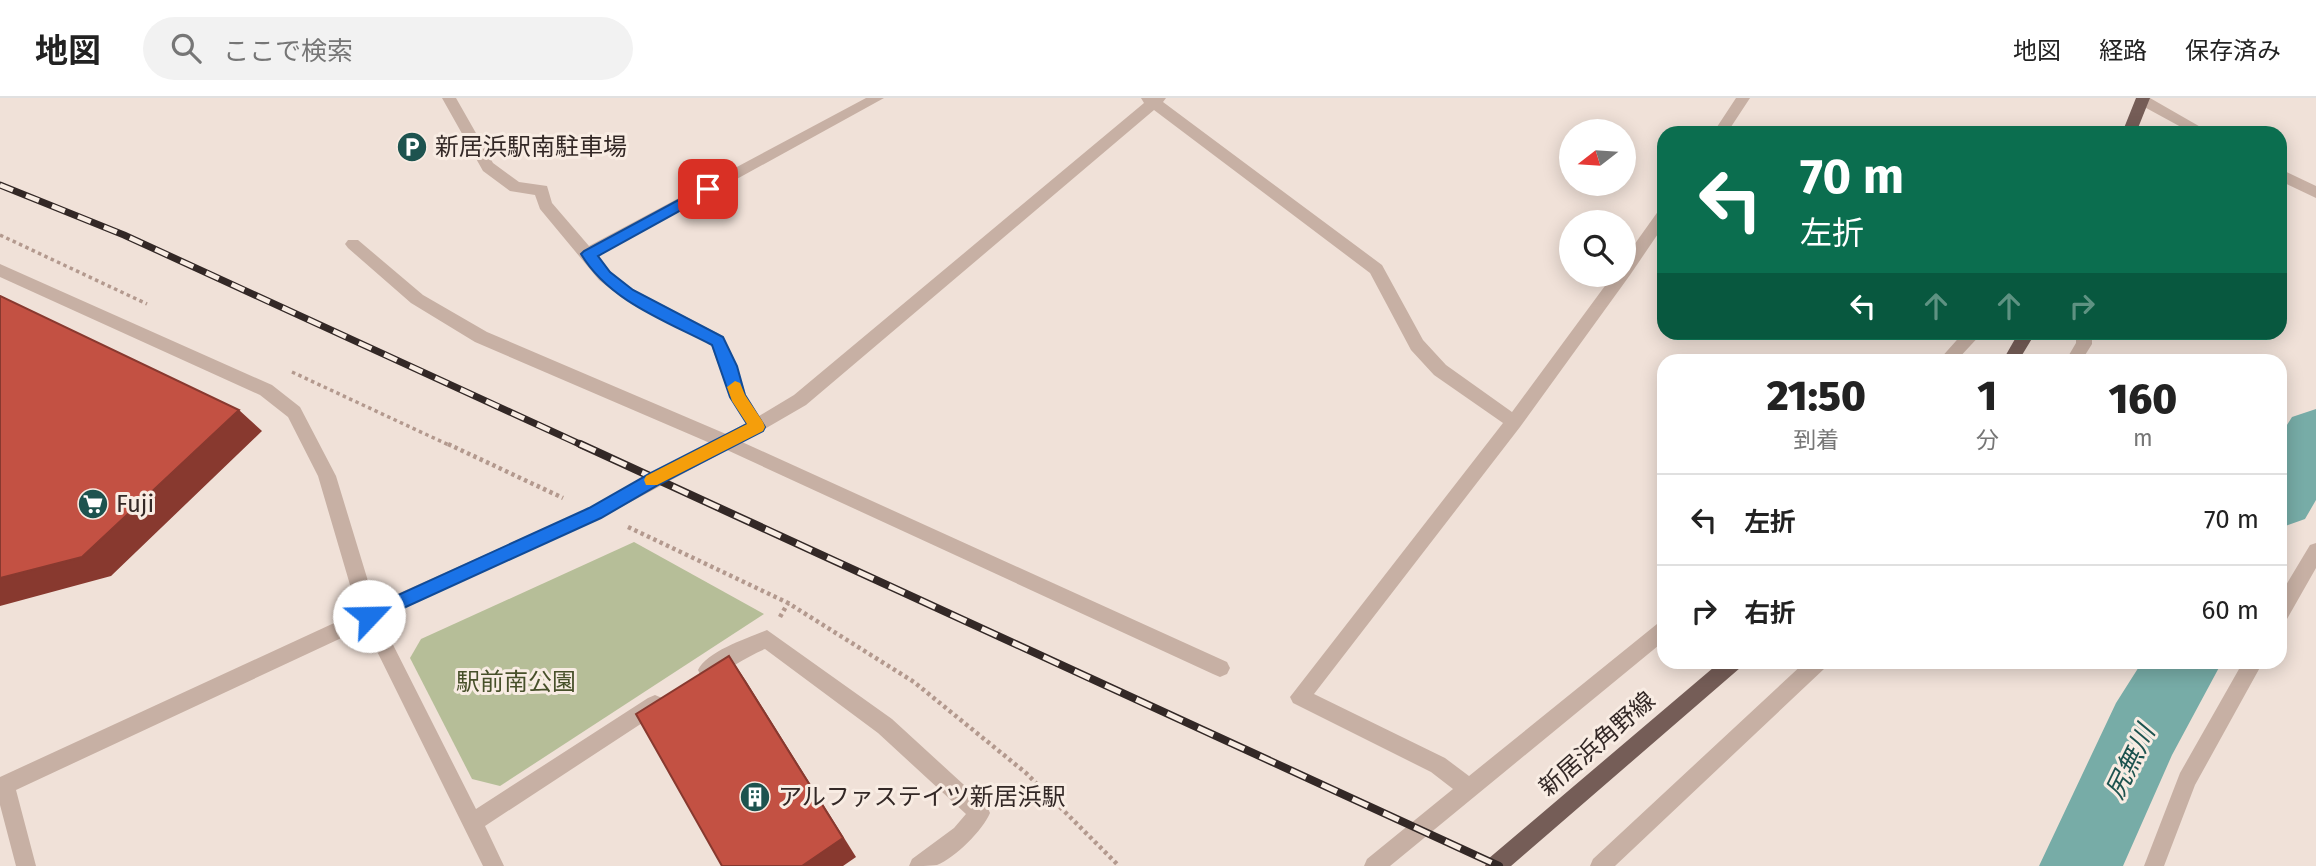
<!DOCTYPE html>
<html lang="ja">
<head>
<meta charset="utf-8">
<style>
	:root { --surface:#fff; --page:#f2f2f2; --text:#222; --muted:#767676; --line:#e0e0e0 }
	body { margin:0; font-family:"Fira Sans","Noto Sans JP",sans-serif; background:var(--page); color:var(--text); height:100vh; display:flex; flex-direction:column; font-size:26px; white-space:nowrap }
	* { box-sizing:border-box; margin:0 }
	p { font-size:23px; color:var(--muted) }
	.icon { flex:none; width:38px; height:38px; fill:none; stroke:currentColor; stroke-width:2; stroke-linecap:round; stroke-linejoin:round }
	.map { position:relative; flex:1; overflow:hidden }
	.drawer { position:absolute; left:1657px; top:256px; width:630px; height:315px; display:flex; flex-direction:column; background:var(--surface); border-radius:21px; box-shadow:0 4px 18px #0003 }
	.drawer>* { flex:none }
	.hud { position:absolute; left:1657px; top:28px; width:630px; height:214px; border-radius:21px; box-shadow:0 4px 18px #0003; background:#0b6e4f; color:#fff; overflow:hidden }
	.needle { width:46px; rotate:253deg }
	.fabs { position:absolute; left:1559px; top:21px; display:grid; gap:14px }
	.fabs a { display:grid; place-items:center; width:77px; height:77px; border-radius:50%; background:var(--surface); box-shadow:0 4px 18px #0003; font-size:35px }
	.pin { position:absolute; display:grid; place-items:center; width:60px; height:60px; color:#fff; margin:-30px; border-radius:14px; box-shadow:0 4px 10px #0006 }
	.me { position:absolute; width:77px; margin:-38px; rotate:66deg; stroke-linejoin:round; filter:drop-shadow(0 0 5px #0008) }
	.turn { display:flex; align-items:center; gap:24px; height:147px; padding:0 28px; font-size:32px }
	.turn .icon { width:91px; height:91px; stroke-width:2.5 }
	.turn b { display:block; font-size:49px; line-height:60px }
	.lanes { display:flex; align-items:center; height:66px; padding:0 28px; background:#0003; justify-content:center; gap:35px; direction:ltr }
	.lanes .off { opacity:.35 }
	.eta { display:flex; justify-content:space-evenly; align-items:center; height:119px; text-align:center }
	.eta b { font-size:42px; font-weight:800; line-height:49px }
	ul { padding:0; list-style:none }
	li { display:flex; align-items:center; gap:21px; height:91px; padding:0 28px; border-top:2px solid var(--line) }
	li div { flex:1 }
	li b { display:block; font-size:26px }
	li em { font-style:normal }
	header { display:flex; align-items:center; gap:42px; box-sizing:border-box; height:98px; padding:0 35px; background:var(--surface); border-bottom:2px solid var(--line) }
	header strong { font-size:33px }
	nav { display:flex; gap:38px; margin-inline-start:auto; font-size:24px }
	.search { width:490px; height:63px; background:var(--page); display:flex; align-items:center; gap:18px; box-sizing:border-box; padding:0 24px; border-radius:38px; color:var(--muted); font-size:26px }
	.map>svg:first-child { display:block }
	.green { fill:#b6be98 }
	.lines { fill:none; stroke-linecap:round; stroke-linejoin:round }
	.river { fill:#77aca7; fill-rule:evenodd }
	.path-far1 { stroke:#b3998e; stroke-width:3.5; stroke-dasharray:3.5 3.5; stroke-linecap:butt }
	.path { stroke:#b3998e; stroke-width:4.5; stroke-dasharray:3.5 3.5; stroke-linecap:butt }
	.minor { fill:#c7b0a4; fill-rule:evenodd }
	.major { fill:#755d57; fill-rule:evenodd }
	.rail-far1-casing { stroke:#332826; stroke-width:7 }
	.rail-casing { stroke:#332826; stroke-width:8 }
	.rail-far1 { stroke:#f8ece3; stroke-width:4.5; stroke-dasharray:14; stroke-linecap:butt }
	.rail { stroke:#f8ece3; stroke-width:5; stroke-dasharray:17; stroke-linecap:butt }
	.shaded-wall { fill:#88392f }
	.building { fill:#c35143; stroke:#88392f; stroke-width:2 }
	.route { fill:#1a73e8; stroke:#114b97; stroke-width:2 }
	.slow { fill:#f59e0b }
	.labels { text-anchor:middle; stroke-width:6; stroke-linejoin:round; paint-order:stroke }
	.poi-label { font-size:24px; fill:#332826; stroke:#f8ece3; text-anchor:start }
	.park-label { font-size:24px; fill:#47502a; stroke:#f8ece3 }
	.street-label { font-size:24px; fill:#332826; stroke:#f8ece3 }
	.water-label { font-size:26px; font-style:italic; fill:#1d534f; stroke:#f8ece3 }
</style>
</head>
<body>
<header>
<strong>地図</strong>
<div class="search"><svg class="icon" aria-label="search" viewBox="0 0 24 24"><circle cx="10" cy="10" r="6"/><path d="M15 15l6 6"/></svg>ここで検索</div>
<nav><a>地図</a><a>経路</a><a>保存済み</a></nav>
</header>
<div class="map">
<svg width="2316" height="768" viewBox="0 0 2316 768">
	<rect width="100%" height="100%" fill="#f0e1d8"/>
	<path class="green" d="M 634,444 L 764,516 L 500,688 L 472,681 L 410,560 L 421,541 Z"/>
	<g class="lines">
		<path class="river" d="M 2316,311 L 2316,402 L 2305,421 L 2280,430 L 2280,338 L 2292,319 Z
			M 2142,564 L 2222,564 L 2172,657 L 2123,768 L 2039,768 L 2116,605 Z"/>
		<path class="path-far1" d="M 0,137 L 147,206
			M 292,274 L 451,348"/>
		<path class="path" d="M 448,346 L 563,400
			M 628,429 L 788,505 L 914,584 L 1026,675 L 1119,768
			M 780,519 L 788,505"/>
		<path class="minor" d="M 442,0 L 456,0 L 493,65 L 519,84 L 547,88 L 552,105 L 589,148 L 866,0 L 884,0 L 597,158 L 611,174 L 634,192 L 723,238 L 737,269 L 746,297 L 759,318 L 794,297 L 1144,5 L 1141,0 L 1166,0 L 1163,4 L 1382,167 L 1423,242 L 1446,267 L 1512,314 L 1613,177 L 1624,177 L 1624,161 L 1659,112 L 1664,110 L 1664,127 L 1630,177 L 1520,329 L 1314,596 L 1445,660 L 1469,678 L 1657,526 L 1664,523 L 1664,543 L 1390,768 L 1364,768 L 1367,761 L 1453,691 L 1431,674 L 1293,605 L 1290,599 L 1503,325 L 1434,277 L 1411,252 L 1370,175 L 1154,12 L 806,307 L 742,344 L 1227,564 L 1230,570 L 1227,576 L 1220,579 L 1213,576 L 727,352 L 601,420 L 380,521 L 476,711 L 648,600 L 655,597 L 662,600 L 665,606 L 662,612 L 485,728 L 504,768 L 483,768 L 365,529 L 16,692 L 36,768 L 16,768 L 0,707 L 0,679 L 358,514 L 318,378 L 288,319 L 260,297 L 0,179 L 0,166 L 272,287 L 300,309 L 336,378 L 375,506 L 589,410 L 710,345 L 475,244 L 411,205 L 348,150 L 345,146 L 348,142 L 358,142 L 423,197 L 487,234 L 726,336 L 746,325 L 730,299 L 711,247 L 622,200 L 599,182 L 540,111 L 535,97 L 510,93 L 483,73 Z
			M 1736,0 L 1750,0 L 1727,35 L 1713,35 Z
			M 2136,0 L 2150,0 L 2211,35 L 2192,35 L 2137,5 Z
			M 2280,71 L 2316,88 L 2316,100 L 2280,83 Z
			M 1964,234 L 1983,234 L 1957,262 L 1939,262 Z
			M 2076,234 L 2092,234 L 2092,246 L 2082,262 L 2066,262 L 2076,245 Z
			M 2316,445 L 2316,470 L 2287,521 L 2280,523 L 2280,497 L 2310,447 Z
			M 767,532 L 892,621 L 987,708 L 990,715 C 983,732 955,760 937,767 C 930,768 917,768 909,768 L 912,761 L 954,730 L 966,716 L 878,635 L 765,551 C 745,559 728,573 708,581 L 701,578 L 698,572 C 707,553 748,540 767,532 Z
			M 1805,564 L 1828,564 L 1825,570 L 1615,768 L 1590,768 L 1593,761 Z
			M 2243,564 L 2263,564 L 2195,687 L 2164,768 L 2144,768 L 2180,675 Z"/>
		<path class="major" d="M 2136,0 L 2150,0 L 2136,35 L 2122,35 Z
			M 2019,234 L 2036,234 L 2019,262 L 2003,262 Z
			M 1720,564 L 1743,564 L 1740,570 L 1511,768 L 1485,768 L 1488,761 Z"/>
		<g class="rail-far1-casing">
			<path id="rail-far1" d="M 0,87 L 124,137 L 584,348"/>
		</g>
		<g class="rail-casing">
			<path id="rail" d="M 580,346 L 1499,768"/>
		</g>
		<use href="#rail-far1" class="rail-far1"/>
		<use href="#rail" class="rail"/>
	</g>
	<path class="shaded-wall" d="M 239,312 L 262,333 L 111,478 L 0,508 L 0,480 Z
		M 729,558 L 746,583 L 856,759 L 843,768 L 802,768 Z"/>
	<path class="building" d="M 0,198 L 239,312 L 82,459 L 0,480 Z
		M 729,558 L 843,740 L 802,768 L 722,768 L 636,616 Z"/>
	<path class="route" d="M 708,86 L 714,91 L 712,95 L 598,158 L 610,174 L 633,192 L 723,239 L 737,268 L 745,297 L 765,329 L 763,333 L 660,386 L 601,420 L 375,523 L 369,526 L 363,523 L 360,518 L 363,513 L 589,410 L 649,376 L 747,326 L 730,299 L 712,247 C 666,223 609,203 581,156 L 584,153 Z"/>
	<path class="slow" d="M 735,283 L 740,285 L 745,297 L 763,324 L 765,329 L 763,333 L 657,387 L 646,387 L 644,382 L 646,378 L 747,326 L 732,303 L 727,289 Z"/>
	<defs>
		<g id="parking-disc" transform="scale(1.575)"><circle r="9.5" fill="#1d534f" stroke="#f8ece3"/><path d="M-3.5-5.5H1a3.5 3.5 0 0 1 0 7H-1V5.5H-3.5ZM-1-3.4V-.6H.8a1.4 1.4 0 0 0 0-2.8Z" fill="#fff"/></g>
		<g id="supermarket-disc" transform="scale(1.575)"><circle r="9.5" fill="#1d534f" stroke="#f8ece3"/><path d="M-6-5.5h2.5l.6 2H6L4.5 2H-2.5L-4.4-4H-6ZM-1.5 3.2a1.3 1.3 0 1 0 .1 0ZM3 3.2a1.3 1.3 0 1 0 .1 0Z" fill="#fff"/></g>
		<g id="building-disc" transform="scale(1.575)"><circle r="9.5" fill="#1d534f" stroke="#f8ece3"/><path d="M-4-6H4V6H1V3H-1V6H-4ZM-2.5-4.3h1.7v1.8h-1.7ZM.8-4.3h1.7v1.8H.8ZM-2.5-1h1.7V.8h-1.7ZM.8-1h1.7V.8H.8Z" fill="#fff"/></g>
	</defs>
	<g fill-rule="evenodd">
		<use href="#parking-disc" x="412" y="49"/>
		<use href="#supermarket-disc" x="93" y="406"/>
		<use href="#building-disc" x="755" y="699"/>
	</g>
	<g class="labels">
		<g class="poi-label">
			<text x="435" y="57">新居浜駅南駐車場</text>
			<text x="116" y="414">Fuji</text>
			<text x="778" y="707">アルファステイツ新居浜駅</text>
		</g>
		<g class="park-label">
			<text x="516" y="592">駅前南公園</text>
		</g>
		<g class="street-label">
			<text transform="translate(1597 646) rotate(-41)" y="8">新居浜角野線</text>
		</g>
		<g class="water-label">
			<text transform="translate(2130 664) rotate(-64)" y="9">尻無川</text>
		</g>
	</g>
</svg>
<div class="fabs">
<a><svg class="needle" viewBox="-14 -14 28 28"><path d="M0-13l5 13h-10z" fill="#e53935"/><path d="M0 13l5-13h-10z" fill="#767676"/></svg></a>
<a><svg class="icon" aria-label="search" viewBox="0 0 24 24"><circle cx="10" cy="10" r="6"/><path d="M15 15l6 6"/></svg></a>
</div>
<div class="pin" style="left:708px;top:91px;background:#d93025"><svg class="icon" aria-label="arrive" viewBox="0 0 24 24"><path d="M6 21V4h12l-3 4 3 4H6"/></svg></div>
<svg class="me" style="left:369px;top:518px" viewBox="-20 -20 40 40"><circle r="19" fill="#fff"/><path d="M0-13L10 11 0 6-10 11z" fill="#1a73e8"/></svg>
<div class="hud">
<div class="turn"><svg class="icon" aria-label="left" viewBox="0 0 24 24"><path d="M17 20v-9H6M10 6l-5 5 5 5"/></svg><div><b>70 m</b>左折</div></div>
<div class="lanes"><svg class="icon" aria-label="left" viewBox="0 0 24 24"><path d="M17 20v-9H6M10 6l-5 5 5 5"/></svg><svg class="icon off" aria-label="ahead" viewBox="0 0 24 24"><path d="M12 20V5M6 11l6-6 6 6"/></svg><svg class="icon off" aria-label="ahead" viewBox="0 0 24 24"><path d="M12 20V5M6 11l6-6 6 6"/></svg><svg class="icon off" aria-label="right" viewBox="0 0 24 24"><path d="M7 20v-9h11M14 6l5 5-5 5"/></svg></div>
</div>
<section class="drawer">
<div class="eta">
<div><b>21:50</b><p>到着</p></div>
<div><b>1</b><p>分</p></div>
<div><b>160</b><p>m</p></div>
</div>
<ul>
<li><svg class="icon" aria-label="left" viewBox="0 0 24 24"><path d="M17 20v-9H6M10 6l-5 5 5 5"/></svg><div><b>左折</b></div><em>70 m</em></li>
<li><svg class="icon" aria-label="right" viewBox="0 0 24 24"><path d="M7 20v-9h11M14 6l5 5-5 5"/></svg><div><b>右折</b></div><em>60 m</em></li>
</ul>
</section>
</div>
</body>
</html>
